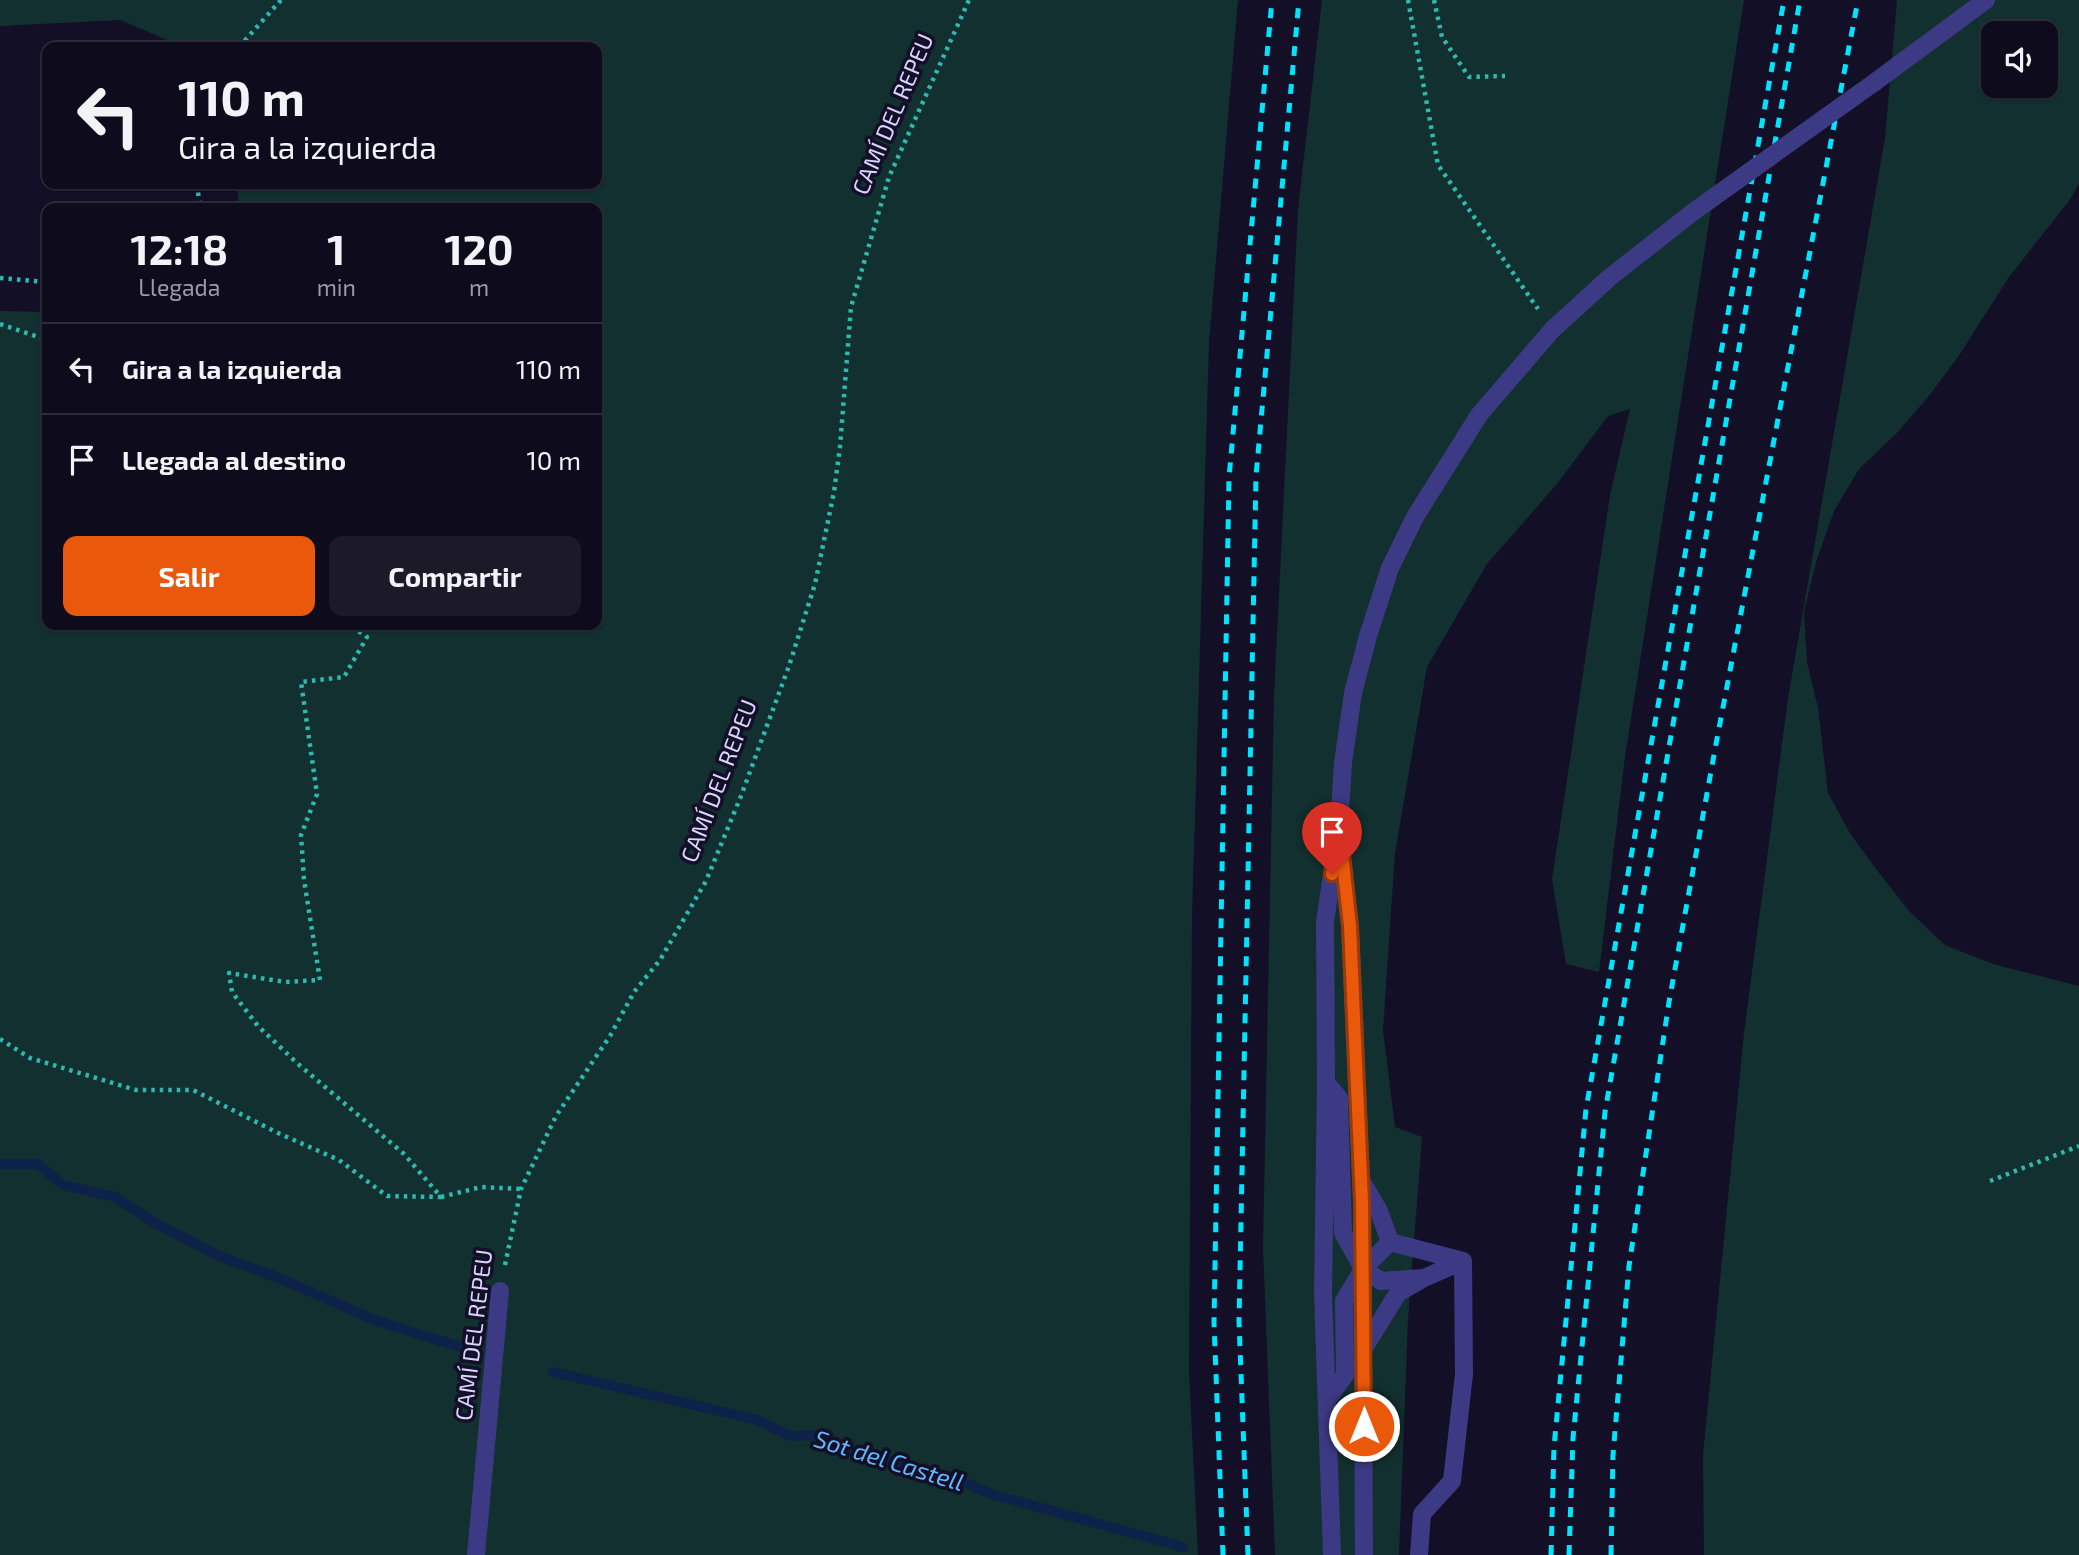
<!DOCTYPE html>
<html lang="es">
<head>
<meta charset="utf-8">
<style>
	:root { --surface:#0e0b1c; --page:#1c1929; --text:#f1f3f6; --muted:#9b9ba3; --line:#2e2b3b; --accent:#ea580c }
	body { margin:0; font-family:"Exo 2",sans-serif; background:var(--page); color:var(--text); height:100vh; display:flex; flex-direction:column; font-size:26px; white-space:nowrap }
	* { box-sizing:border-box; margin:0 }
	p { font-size:23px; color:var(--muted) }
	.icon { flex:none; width:38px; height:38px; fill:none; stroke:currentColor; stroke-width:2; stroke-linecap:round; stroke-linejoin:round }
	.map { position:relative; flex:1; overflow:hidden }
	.sheet { position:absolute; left:42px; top:203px; width:560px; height:427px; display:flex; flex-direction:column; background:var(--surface); border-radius:14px; box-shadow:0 2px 5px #0004,0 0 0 2px var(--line) }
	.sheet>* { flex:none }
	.guide { position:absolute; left:42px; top:42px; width:560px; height:147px; border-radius:14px; box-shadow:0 2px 5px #0004,0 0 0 2px var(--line); background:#0e0b1c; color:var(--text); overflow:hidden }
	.buttons { position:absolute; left:1981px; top:21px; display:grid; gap:14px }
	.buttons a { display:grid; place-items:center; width:77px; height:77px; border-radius:14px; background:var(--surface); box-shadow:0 2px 5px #0004,0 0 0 2px var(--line); font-size:35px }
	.pin { position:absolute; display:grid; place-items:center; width:60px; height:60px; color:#fff; margin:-72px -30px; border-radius:50% 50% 50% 0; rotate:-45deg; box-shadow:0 0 7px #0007 }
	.pin .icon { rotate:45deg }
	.me { position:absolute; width:77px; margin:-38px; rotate:0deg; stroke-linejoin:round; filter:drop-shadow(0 0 5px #0008) }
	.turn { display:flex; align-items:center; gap:24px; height:147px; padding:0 21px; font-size:32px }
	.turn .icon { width:91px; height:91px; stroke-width:2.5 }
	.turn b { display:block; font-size:49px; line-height:60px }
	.eta { display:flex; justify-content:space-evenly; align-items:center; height:119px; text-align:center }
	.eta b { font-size:42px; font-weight:700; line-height:49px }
	.primary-button { display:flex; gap:14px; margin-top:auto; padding:14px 21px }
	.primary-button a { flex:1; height:80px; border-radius:14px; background:var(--accent); color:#fff; font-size:28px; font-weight:700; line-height:80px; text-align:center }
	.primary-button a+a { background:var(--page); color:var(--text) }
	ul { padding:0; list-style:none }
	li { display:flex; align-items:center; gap:21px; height:91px; padding:0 21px; border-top:2px solid var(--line) }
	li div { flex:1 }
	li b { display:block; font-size:26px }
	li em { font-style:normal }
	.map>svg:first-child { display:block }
	.green { fill:#12302f; fill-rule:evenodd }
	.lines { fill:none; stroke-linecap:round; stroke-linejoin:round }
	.stream { stroke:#0c2248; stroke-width:10 }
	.path { stroke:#2fb8b0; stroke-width:4.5; stroke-dasharray:3.5 5; stroke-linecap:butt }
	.minor { stroke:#3d3a85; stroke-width:18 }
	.rail { stroke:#00e5ff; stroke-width:5; stroke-dasharray:10 9; stroke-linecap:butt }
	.minor-bridge { stroke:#3d3a85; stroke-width:18 }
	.route-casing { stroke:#983908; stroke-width:18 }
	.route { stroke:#ea580c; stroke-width:12 }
	.labels { text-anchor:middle; stroke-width:7; stroke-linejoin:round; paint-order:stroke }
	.street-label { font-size:23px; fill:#d9d4ff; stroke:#130f26 }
	.water-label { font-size:24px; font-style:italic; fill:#62b6ff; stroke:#130f26 }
</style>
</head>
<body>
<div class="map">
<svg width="2079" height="1555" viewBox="0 0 2079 1555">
	<rect width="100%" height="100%" fill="#130f26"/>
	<path class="green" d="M 0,0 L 1238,0 L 1209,342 L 1192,917 L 1189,1371 L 1198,1555 L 0,1555 L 0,311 L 47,312 L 47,625 L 597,625 L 597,208 L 239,208 L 237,184 L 597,184 L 597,47 L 184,47 L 120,20 L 0,26 Z
		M 1322,0 L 1744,0 L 1625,757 L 1599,972 L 1566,964 L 1552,879 L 1610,495 L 1630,409 L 1608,416 L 1557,484 L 1487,564 L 1427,667 L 1395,853 L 1383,1030 L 1395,1127 L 1422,1137 L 1408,1319 L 1399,1555 L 1275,1555 L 1263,1247 L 1274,695 L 1298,209 Z
		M 1897,0 L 2079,0 L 2079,184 L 2069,201 L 2009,277 L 1958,357 L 1928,397 L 1896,434 L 1859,469 L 1834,511 L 1817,559 L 1804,611 L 1807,662 L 1818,708 L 1828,793 L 1851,835 L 1880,874 L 1909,911 L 1945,945 L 1993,964 L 2079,986 L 2079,1555 L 1704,1555 L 1703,1455 L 1744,1033 L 1788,698 L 1885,138 ZM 1993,33 L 2046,33 L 2046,86 L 1993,86 Z"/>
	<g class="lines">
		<path class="stream" d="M 0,1164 L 38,1164 L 63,1185 L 115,1197 L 155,1223 L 219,1256 L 279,1278 L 377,1321 L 467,1349
			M 553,1372 L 758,1420 L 790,1436 L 814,1435 L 843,1450 L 950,1476 L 994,1495 L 1183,1547"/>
		<path class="path" d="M 1408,0 L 1438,165 L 1538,309
			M 1434,0 L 1442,37 L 1469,77 L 1505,76
			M 239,47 L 281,0
			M 197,184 L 200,208
			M 0,278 L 47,282
			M 0,324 L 47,340
			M 0,1039 L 30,1058 L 136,1090 L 193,1090 L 278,1133 L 339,1160 L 387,1196 L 441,1197 L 404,1154 L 297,1063 L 258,1026 L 232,992 L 229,973 L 285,982 L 320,980 L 304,880 L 301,835 L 317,794 L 301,682 L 344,677 L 367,637 L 349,625
			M 1990,1181 L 2079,1146
			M 441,1197 L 481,1187 L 521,1189
			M 505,1265 L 521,1189 L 556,1116 L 610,1036 L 634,992 L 660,960 L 706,881 L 741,796 L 789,666 L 815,584 L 834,492 L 840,447 L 851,307 L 889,177 L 969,0"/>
		<path class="minor" d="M 1875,82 L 1986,0
			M 1341,852 L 1350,926 L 1362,1201 L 1364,1555
			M 1326,1083 L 1339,1098 L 1343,1233 L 1363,1269 L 1381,1281 L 1424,1278
			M 1362,1182 L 1379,1211 L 1390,1242
			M 1390,1242 L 1463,1261
			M 1364,1348 L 1398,1293 L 1424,1278 L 1463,1261
			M 1327,1400 L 1345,1375 L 1344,1301 L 1363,1269 L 1390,1242
			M 476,1555 L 500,1291
			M 1332,1555 L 1323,1294 L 1326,1083 L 1325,922 L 1339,827 L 1343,763 L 1353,693 L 1368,636 L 1390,568 L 1415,517 L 1479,415 L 1552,330 L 1609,278 L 1693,212
			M 1419,1555 L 1422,1514 L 1452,1481 L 1464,1374 L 1463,1261"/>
		<path class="rail" d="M 1223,1555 L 1214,1323 L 1229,478 L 1272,0
			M 1248,1555 L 1239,1321 L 1256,476 L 1299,0
			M 1551,1555 L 1554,1447 L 1586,1109 L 1784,0
			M 1569,1555 L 1573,1438 L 1605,1112 L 1800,0
			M 1611,1555 L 1613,1455 L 1629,1266 L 1669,1002 L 1716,744 L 1858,0"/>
		<path class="minor-bridge" d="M 1693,212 L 1875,82"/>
	</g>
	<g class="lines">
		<g class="route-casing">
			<path id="route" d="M 1332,874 L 1339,827 L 1350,926 L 1362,1201 L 1364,1426"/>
		</g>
		<use href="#route" class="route"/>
	</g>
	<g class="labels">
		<g class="street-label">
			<text transform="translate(893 114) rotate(-67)" y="8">CAMÍ DEL REPEU</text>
			<text transform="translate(719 781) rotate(-69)" y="8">CAMÍ DEL REPEU</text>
			<text transform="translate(474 1335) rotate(-83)" y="8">CAMÍ DEL REPEU</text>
		</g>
		<g class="water-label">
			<text transform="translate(889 1461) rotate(17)" y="8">Sot del Castell</text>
		</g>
	</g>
</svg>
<div class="buttons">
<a><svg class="icon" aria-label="sound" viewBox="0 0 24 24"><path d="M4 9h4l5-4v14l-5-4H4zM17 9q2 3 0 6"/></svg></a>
</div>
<div class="pin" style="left:1332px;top:874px;background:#d93025"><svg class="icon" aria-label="arrive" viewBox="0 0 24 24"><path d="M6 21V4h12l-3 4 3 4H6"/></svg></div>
<svg class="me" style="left:1364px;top:1426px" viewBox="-20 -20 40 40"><circle r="17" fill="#ea580c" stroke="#fff" stroke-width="3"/><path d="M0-11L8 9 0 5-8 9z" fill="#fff"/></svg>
<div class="guide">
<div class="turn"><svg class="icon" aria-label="left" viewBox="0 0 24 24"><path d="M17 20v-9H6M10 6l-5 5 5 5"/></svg><div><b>110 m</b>Gira a la izquierda</div></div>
</div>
<section class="sheet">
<div class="eta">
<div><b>12:18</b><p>Llegada</p></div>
<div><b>1</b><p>min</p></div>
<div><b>120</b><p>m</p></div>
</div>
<ul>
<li><svg class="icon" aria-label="left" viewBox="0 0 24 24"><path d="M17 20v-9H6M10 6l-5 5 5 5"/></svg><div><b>Gira a la izquierda</b></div><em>110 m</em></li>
<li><svg class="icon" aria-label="arrive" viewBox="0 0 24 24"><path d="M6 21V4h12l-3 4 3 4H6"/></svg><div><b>Llegada al destino</b></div><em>10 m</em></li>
</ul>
<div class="primary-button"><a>Salir</a><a>Compartir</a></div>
</section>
</div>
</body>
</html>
